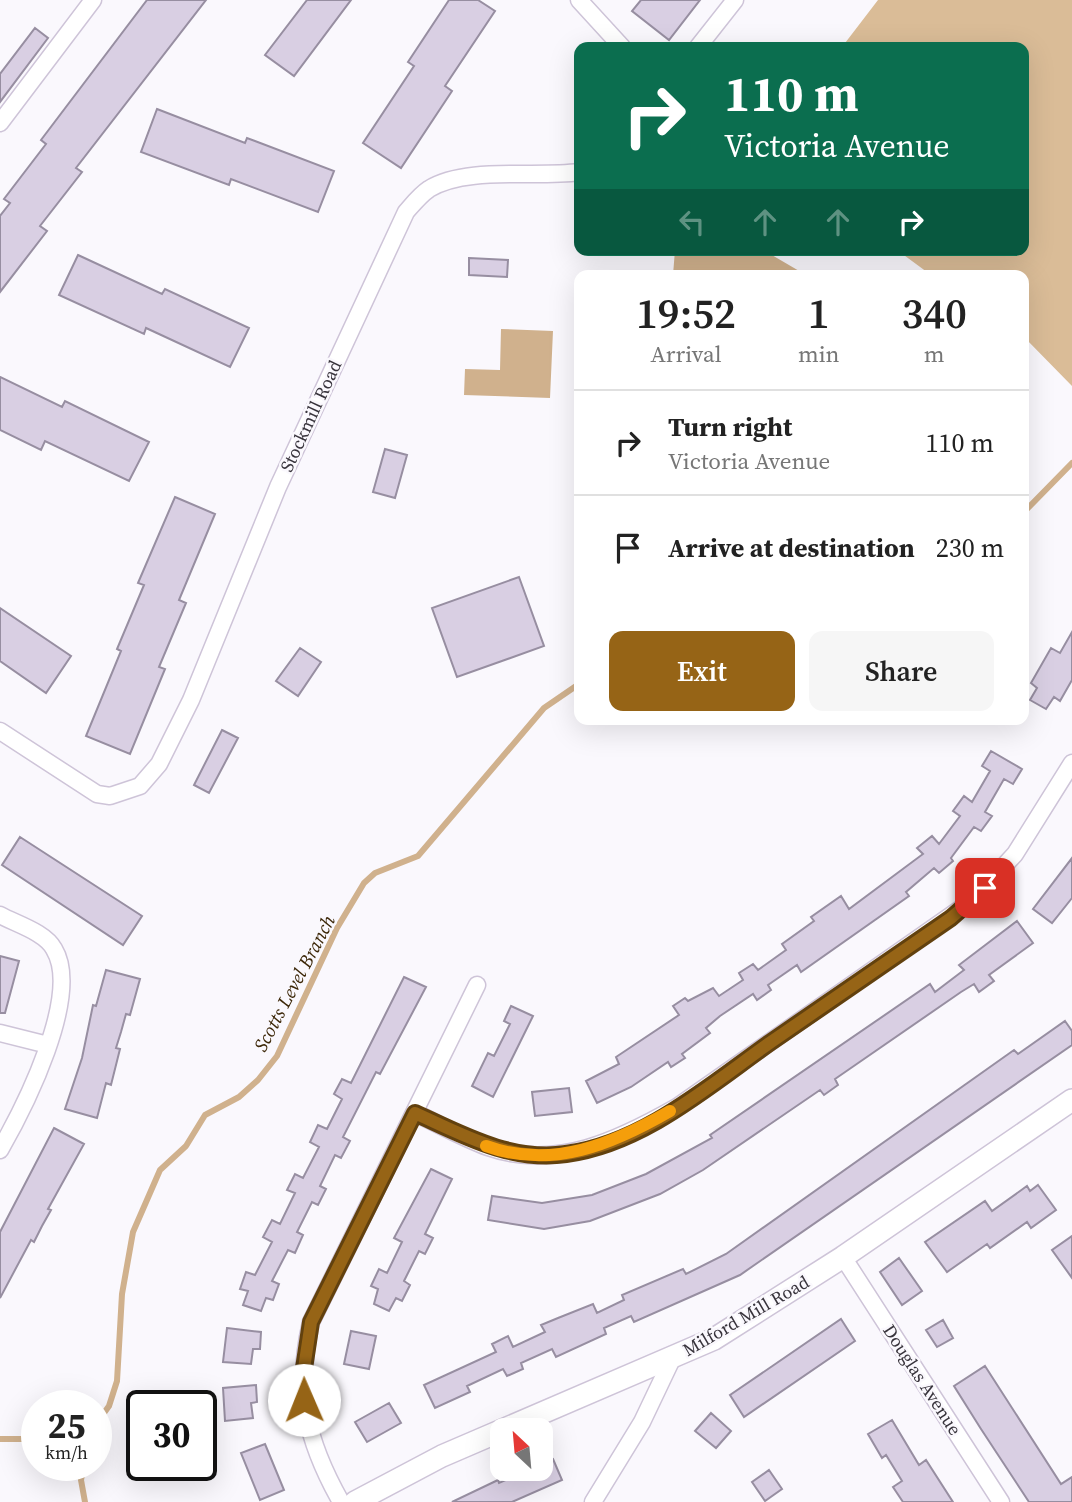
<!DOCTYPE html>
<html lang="en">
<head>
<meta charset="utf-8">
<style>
	:root { --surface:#fff; --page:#f6f6f6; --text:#222; --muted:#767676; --line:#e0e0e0; --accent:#966416 }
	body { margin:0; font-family:"Source Serif 4",serif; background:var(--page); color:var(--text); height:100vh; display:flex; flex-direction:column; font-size:26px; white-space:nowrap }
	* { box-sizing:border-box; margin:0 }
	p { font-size:23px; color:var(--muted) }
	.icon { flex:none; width:38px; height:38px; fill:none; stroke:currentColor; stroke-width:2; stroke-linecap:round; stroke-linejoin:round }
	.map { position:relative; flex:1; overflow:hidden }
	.sheet { position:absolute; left:574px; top:270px; width:455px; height:455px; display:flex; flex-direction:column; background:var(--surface); border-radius:14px; box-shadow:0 7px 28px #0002 }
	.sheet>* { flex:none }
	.top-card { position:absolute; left:574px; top:42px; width:455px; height:214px; border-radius:14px; box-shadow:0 7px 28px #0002; background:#0b6e4f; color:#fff; overflow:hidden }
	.needle { width:46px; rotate:334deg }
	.buttons { position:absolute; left:490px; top:1418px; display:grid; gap:14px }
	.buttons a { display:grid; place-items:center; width:63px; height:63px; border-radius:14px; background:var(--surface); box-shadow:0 7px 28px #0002; font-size:35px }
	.speed { position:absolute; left:21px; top:1390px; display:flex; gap:14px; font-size:35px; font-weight:700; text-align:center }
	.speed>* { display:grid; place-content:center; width:91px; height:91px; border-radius:50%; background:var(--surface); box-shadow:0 7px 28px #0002; line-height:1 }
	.speed small { font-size:18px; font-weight:400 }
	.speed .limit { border:4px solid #111; border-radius:10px; background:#fff; color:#111 }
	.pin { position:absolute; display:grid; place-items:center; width:60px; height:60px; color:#fff; margin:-30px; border-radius:14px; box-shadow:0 4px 10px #0006 }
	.me { position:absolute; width:77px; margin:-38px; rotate:359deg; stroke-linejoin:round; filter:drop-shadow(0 0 5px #0008) }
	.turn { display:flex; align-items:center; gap:24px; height:147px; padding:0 35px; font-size:32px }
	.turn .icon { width:91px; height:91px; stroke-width:2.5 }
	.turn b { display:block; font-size:49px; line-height:60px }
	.lanes { display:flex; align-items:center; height:66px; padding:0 35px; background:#0003; justify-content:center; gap:35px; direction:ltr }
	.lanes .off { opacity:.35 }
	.eta { display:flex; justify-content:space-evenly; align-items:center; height:119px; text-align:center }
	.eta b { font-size:42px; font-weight:600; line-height:49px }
	.button { display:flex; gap:14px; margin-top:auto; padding:14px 35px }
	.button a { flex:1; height:80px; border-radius:14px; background:var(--accent); color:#fff; font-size:28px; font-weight:600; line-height:80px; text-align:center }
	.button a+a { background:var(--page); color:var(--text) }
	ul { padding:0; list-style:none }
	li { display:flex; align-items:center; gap:21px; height:105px; padding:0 35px; border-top:2px solid var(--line) }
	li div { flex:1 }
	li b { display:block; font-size:26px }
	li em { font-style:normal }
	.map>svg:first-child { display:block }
	.forest { fill:#dabc97 }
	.water { fill:#d0b18d }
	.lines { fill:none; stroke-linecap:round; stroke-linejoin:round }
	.stream { stroke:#d0b18d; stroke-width:6 }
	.building { fill:#d9cfe3; stroke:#978ea1; stroke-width:2 }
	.minor-casing { stroke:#cec4d8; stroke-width:19 }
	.secondary-casing { stroke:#cec4d8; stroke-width:24 }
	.minor { stroke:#fff; stroke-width:16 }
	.secondary { stroke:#fff; stroke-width:21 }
	.route-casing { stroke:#62410e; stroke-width:18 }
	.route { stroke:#966416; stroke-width:12 }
	.slow { stroke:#f59e0b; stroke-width:12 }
	.labels { text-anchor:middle; stroke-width:5; stroke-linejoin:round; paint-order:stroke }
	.street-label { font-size:18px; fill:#38343c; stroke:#faf8fd }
	.water-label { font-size:19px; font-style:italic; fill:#3d2809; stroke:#faf8fd }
</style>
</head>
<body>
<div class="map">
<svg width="1072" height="1502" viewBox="0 0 1072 1502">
	<rect width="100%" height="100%" fill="#faf8fd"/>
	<path class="forest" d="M 878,0 L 1072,0 L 1072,386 L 1024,337 L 1024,275 L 931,275 L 897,250 L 1024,250 L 1024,47 L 842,47 Z"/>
	<path class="water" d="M 675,250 L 765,251 L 806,275 L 673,275 Z
		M 501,329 L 553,331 L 550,398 L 464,395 L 465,369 L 500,370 Z"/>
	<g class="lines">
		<path class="stream" d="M 1024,512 L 1072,463
			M 96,1424 L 109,1406 L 117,1381 L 122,1294 L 133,1232 L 160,1170 L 186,1146 L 205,1115 L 239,1097 L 258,1080 L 277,1056 L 337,928 L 364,883 L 375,873 L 418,856 L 544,708 L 579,684
			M 0,1439 L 37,1439
			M 84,1465 L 81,1480 L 85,1502"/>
	</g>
	<path class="building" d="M 147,0 L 206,0 L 76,168 L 82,172 L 40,226 L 47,231 L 0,292 L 0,216 L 10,203 L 4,199 L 46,144 L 41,140 Z
		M 307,0 L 351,0 L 294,76 L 265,55 Z
		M 449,0 L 478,0 L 495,11 L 445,86 L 452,91 L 401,168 L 363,143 L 414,66 L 408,62 Z
		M 641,0 L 700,0 L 669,40 L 632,11 Z
		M 35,28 L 48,38 L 0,102 L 0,74 Z
		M 157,109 L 245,143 L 247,138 L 334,171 L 318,212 L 231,179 L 229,185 L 141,152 Z
		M 78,255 L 162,294 L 165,289 L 249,328 L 230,367 L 146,328 L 144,334 L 59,295 Z
		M 469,258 L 508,260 L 507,277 L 469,275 Z
		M 0,377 L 62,407 L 65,401 L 149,442 L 129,481 L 45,441 L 41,450 L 0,430 Z
		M 385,449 L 407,455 L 395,498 L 373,492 Z
		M 175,497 L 215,514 L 179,600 L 186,603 L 159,667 L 165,669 L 130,754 L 86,736 L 121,651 L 117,649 L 144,585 L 138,583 Z
		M 519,577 L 544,646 L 457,677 L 432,608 Z
		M 0,608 L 71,656 L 46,693 L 0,661 Z
		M 1072,632 L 1072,680 L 1060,701 L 1054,697 L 1046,709 L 1030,700 L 1037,688 L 1031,683 L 1051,648 L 1060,653 Z
		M 300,648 L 321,662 L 298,696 L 276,681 Z
		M 222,730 L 238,738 L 209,793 L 194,785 Z
		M 991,751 L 1022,769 L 1013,784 L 1004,779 L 985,812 L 992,816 L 981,831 L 974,827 L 951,858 L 953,861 L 939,873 L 934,868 L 906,892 L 909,896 L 801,972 L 797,965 L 768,985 L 771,990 L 757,1000 L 753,994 L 720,1016 L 706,1028 L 710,1033 L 682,1054 L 685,1058 L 671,1067 L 668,1062 L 631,1087 L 597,1103 L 586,1081 L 619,1064 L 616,1057 L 679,1015 L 673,1006 L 685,998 L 688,1001 L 713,988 L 719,996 L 743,980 L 739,973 L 753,964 L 758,970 L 786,950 L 782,944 L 814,921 L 811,917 L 841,896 L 849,909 L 923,854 L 917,848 L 932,836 L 939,844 L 960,816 L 953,811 L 964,796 L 972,802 L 990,771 L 982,766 Z
		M 20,837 L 142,916 L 123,945 L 2,865 Z
		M 1072,858 L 1072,898 L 1052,923 L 1033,909 Z
		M 1017,921 L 1033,943 L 989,975 L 994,981 L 979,992 L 974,984 L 961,992 L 835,1079 L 838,1085 L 824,1095 L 820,1090 L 703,1170 L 660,1194 L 590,1221 L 544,1229 L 488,1220 L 492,1196 L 542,1203 L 592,1195 L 646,1174 L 712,1138 L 710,1135 L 930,984 L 935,992 L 964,970 L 959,965 Z
		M 0,956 L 19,961 L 5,1013 L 0,1013 Z
		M 106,970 L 140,979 L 130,1015 L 126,1014 L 121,1032 L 116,1048 L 120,1049 L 111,1085 L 106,1083 L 97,1118 L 65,1109 L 82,1058 L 93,1005 L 96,1006 Z
		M 404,977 L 426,987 L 380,1074 L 376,1072 L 343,1137 L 350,1141 L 341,1158 L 335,1155 L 320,1186 L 326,1189 L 318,1205 L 312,1202 L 297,1232 L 303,1235 L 295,1253 L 288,1250 L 272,1281 L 279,1284 L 273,1300 L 266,1298 L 261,1311 L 243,1305 L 248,1291 L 240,1289 L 246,1272 L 255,1275 L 272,1242 L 263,1237 L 272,1220 L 280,1224 L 295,1193 L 287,1190 L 295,1174 L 303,1178 L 319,1147 L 310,1142 L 318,1125 L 327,1129 L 342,1099 L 334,1094 L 342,1079 L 351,1083 Z
		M 511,1006 L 533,1016 L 493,1097 L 472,1086 L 488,1053 L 494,1056 L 510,1024 L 504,1021 Z
		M 1065,1021 L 1072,1031 L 1072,1045 L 740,1275 L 634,1322 L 631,1316 L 604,1328 L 606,1334 L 556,1357 L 552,1349 L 521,1363 L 523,1369 L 507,1376 L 503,1369 L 467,1386 L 470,1392 L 435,1408 L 424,1385 L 496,1352 L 492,1344 L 508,1336 L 513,1347 L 545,1332 L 541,1325 L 558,1318 L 593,1304 L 597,1313 L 624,1300 L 622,1295 L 683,1269 L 686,1274 L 726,1254 L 1014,1050 L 1018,1054 Z
		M 569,1088 L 572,1112 L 535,1116 L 532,1092 Z
		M 54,1128 L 84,1144 L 48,1209 L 51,1210 L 42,1226 L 34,1242 L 31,1240 L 0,1298 L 0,1232 Z
		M 431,1169 L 452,1179 L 425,1234 L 433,1238 L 425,1254 L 419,1251 L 404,1281 L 410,1285 L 402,1301 L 396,1298 L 389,1311 L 374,1304 L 378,1289 L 371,1286 L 379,1269 L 387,1273 L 402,1242 L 394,1238 Z
		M 1038,1185 L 1056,1210 L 1031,1228 L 1027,1222 L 990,1248 L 987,1244 L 947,1272 L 925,1242 L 985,1201 L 992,1211 L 1027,1186 L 1030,1191 Z
		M 1072,1236 L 1072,1278 L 1052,1250 Z
		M 899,1258 L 922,1291 L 902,1305 L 880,1272 Z
		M 841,1319 L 855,1341 L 744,1417 L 730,1395 Z
		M 943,1320 L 953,1338 L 937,1347 L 926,1330 Z
		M 227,1328 L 261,1332 L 260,1349 L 253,1349 L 251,1364 L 223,1362 Z
		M 351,1331 L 376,1336 L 369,1369 L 344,1364 Z
		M 985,1366 L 1061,1484 L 1072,1477 L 1072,1502 L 1029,1502 L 981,1429 L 954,1386 Z
		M 256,1385 L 257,1402 L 251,1403 L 253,1418 L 225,1421 L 223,1388 Z
		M 389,1403 L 401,1423 L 367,1442 L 355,1422 Z
		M 711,1413 L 731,1431 L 716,1448 L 695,1431 Z
		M 892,1420 L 919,1465 L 926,1460 L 953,1502 L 903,1502 L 893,1487 L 902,1481 L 886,1455 L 882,1458 L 868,1434 Z
		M 265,1444 L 284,1490 L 260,1500 L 241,1453 Z
		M 553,1459 L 562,1480 L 512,1502 L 452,1502 L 498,1480 L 499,1483 L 533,1468 L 541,1468 L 541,1465 Z
		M 769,1470 L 782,1489 L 765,1501 L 752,1482 Z"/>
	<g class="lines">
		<g class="minor-casing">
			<path id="minor" d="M 579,0 L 622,47
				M 698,47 L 735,0
				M 0,123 L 93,0
				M 0,731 L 97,794 L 110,796 L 140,786 L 159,764 L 191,700 L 278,487 L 406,212 C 413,204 420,195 429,189 C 466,166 536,178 579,172
				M 0,915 C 16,924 45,932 54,949 C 82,995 24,1108 0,1150
				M 0,1033 L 48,1045
				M 415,1113 C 439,1124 463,1138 488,1147 C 556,1171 619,1140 677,1107 L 973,900 L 1015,854 L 1072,763
				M 843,1257 L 1001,1502
				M 341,1502 C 306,1440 295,1392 311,1322 L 477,985
				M 593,1502 L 642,1422 L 672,1359"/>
		</g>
		<g class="secondary-casing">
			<path id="secondary" d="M 355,1502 L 442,1456 L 714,1339 L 843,1257 L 1072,1100"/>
		</g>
		<use href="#minor" class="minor"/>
		<use href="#secondary" class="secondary"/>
	</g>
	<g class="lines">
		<g class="route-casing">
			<path id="route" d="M 304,1400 L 303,1375 L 311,1322 L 415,1113 C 463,1135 511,1162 566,1154 C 643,1144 710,1085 771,1042 C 831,1001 891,960 951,918 L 985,888"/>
		</g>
		<use href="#route" class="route"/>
		<path class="slow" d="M 486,1146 C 552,1170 613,1144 670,1111"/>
	</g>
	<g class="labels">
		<g class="street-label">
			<text transform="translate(311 416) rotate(-65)" y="6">Stockmill Road</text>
			<text transform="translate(746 1316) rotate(-30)" y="6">Milford Mill Road</text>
			<text transform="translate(922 1380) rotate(57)" y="6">Douglas Avenue</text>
		</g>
		<g class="water-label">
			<text transform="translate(294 983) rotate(-62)" y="7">Scotts Level Branch</text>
		</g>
	</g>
</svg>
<div class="buttons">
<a><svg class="needle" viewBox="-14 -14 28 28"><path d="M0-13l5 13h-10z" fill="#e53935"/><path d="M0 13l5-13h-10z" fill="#767676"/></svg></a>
</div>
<div class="speed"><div>25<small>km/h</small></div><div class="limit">30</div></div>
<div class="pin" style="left:985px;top:888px;background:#d93025"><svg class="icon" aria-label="arrive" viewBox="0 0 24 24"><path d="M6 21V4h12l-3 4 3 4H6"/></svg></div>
<svg class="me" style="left:304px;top:1400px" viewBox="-20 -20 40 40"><circle r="19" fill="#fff"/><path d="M0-13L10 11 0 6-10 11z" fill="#966416"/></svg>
<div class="top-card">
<div class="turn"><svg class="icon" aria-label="right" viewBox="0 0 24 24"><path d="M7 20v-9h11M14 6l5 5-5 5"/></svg><div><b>110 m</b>Victoria Avenue</div></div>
<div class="lanes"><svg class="icon off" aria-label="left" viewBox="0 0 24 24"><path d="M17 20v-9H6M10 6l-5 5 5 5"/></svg><svg class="icon off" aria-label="ahead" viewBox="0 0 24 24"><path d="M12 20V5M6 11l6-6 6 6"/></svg><svg class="icon off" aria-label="ahead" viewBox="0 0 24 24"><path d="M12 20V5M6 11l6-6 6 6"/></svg><svg class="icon" aria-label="right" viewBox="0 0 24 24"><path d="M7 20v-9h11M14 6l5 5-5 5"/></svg></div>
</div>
<section class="sheet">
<div class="eta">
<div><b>19:52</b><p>Arrival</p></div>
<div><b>1</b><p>min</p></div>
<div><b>340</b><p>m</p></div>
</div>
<ul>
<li><svg class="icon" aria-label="right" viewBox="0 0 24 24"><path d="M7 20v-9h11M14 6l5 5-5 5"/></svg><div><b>Turn right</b><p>Victoria Avenue</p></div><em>110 m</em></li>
<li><svg class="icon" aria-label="arrive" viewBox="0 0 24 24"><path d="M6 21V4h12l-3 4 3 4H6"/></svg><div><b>Arrive at destination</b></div><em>230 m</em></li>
</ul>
<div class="button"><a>Exit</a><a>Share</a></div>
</section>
</div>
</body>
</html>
